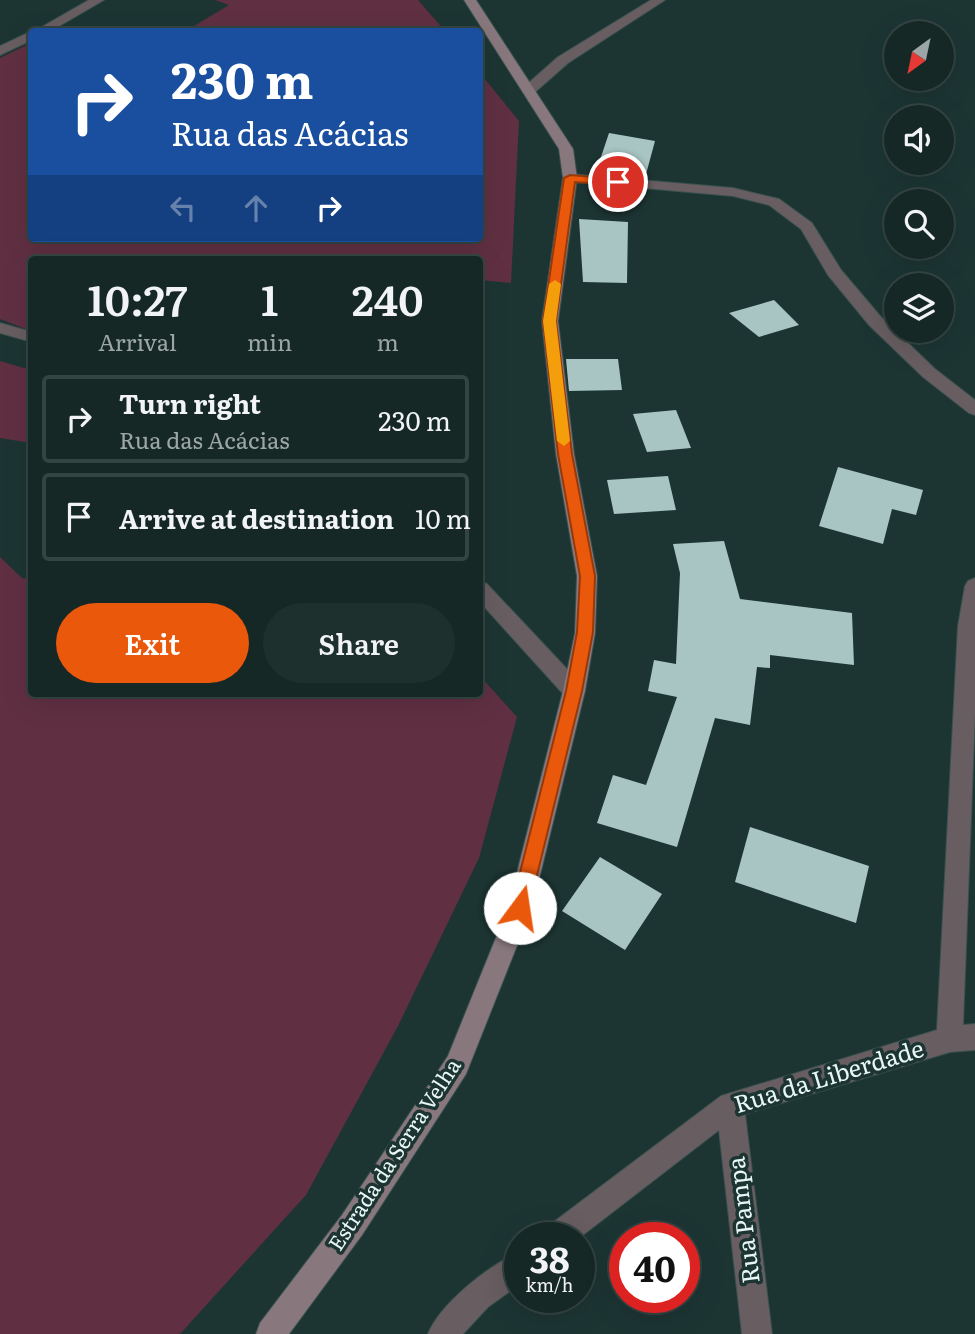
<!DOCTYPE html>
<html lang="en">
<head>
<meta charset="utf-8">
<style>
	:root { --surface:#152826; --page:#1e302e; --text:#f1f3f6; --muted:#9da6a7; --line:#344443; --accent:#ea580c }
	body { margin:0; font-family:Literata,serif; background:var(--page); color:var(--text); height:100vh; display:flex; flex-direction:column; font-size:26px; white-space:nowrap }
	* { box-sizing:border-box; margin:0 }
	p { font-size:23px; color:var(--muted) }
	.icon { flex:none; width:38px; height:38px; fill:none; stroke:currentColor; stroke-width:2; stroke-linecap:round; stroke-linejoin:round }
	.map { position:relative; flex:1; overflow:hidden }
	.side { position:absolute; left:28px; top:256px; width:455px; height:441px; display:flex; flex-direction:column; background:var(--surface); border-radius:7px; box-shadow:0 7px 28px #0002,0 0 0 2px var(--line) }
	.side>* { flex:none }
	.top-card { position:absolute; left:28px; top:28px; width:455px; height:214px; border-radius:7px; box-shadow:0 7px 28px #0002,0 0 0 2px var(--line); background:#1a4fa0; color:#fff; overflow:hidden }
	.needle { width:46px; rotate:213deg }
	.fabs { position:absolute; left:884px; top:21px; display:grid; gap:14px }
	.fabs a { display:grid; place-items:center; width:70px; height:70px; border-radius:50%; background:var(--surface); box-shadow:0 7px 28px #0002,0 0 0 2px var(--line); font-size:35px }
	.speed { position:absolute; left:504px; top:1222px; display:flex; gap:14px; font-size:35px; font-weight:700; text-align:center }
	.speed>* { display:grid; place-content:center; width:91px; height:91px; border-radius:50%; background:var(--surface); box-shadow:0 7px 28px #0002,0 0 0 2px var(--line); line-height:1 }
	.speed small { font-size:18px; font-weight:400 }
	.speed .limit { border:10px solid #d22; background:#fff; color:#111 }
	.pin { position:absolute; display:grid; place-items:center; width:60px; height:60px; color:#fff; margin:-30px; border:4px solid #fff; border-radius:50%; box-shadow:0 2px 7px #0007 }
	.me { position:absolute; width:77px; margin:-38px; rotate:14deg; stroke-linejoin:round; filter:drop-shadow(0 0 5px #0008) }
	.turn { display:flex; align-items:center; gap:24px; height:147px; padding:0 28px; font-size:32px }
	.turn .icon { width:91px; height:91px; stroke-width:2.5 }
	.turn b { display:block; font-size:49px; line-height:60px }
	.lanes { display:flex; align-items:center; height:66px; padding:0 28px; background:#0003; justify-content:center; gap:35px; direction:ltr }
	.lanes .off { opacity:.35 }
	.eta { display:flex; justify-content:space-evenly; align-items:center; height:119px; text-align:center }
	.eta b { font-size:42px; font-weight:600; line-height:49px }
	.cta { display:flex; gap:14px; margin-top:auto; padding:14px 28px }
	.cta a { flex:1; height:80px; border-radius:42px; background:var(--accent); color:#fff; font-size:28px; font-weight:600; line-height:80px; text-align:center }
	.cta a+a { background:var(--page); color:var(--text) }
	ul { padding:0; list-style:none }
	li { display:flex; align-items:center; gap:21px; height:88px; margin:0 14px 10px; padding:0 14px; border:4px solid var(--line); border-radius:7px }
	li div { flex:1 }
	li b { display:block; font-size:26px }
	li em { font-style:normal }
	.map>svg:first-child { display:block }
	.green { fill:#603042 }
	.building { fill:#a8c5c3 }
	.lines { fill:none; stroke-linecap:round; stroke-linejoin:round }
	.street-casing { stroke:#39504e; stroke-width:2 }
	.secondary-casing { stroke:#39504e; stroke-width:2 }
	.street { fill:#685e61; fill-rule:evenodd }
	.secondary { fill:#88787d; fill-rule:evenodd }
	.route { fill:#ea580c; stroke:#983908; stroke-width:2 }
	.slow { fill:#f59e0b }
	.labels { text-anchor:middle; stroke-width:7; stroke-linejoin:round; paint-order:stroke }
	.street-label { font-size:21px; fill:#e8f7f6; stroke:#1c3533 }
	.near-street-label { font-size:24px; fill:#e8f7f6; stroke:#1c3533 }
</style>
</head>
<body>
<div class="map">
<svg width="975" height="1334" viewBox="0 0 975 1334">
	<rect width="100%" height="100%" fill="#1c3533"/>
	<path class="green" d="M 215,0 L 418,0 L 445,31 L 186,31 L 229,5 Z
		M 31,43 L 32,238 L 480,238 L 480,73 L 519,121 L 511,283 L 480,280 L 480,259 L 32,259 L 31,331 L 0,319 L 0,58 Z
		M 0,361 L 31,370 L 31,443 L 0,438 Z
		M 0,557 L 22,578 L 31,579 L 32,693 L 480,693 L 480,676 L 517,717 L 479,858 L 398,1026 L 306,1195 L 180,1334 L 0,1334 Z"/>
	<path class="building" d="M 609,133 L 655,141 L 645,178 L 596,172 Z
		M 579,219 L 628,222 L 627,283 L 583,282 Z
		M 774,300 L 799,325 L 759,337 L 729,313 Z
		M 566,359 L 618,359 L 622,390 L 569,391 Z
		M 676,410 L 691,448 L 647,452 L 633,414 Z
		M 838,467 L 923,490 L 916,515 L 892,509 L 883,544 L 819,526 Z
		M 668,476 L 676,510 L 614,514 L 607,480 Z
		M 724,541 L 740,599 L 852,613 L 854,665 L 770,655 L 770,668 L 757,667 L 750,725 L 715,718 L 677,847 L 597,823 L 613,775 L 646,785 L 677,697 L 648,691 L 654,660 L 676,664 L 680,573 L 673,544 Z
		M 750,827 L 869,866 L 856,923 L 735,882 Z
		M 600,857 L 662,894 L 625,950 L 562,911 Z"/>
	<g class="lines">
		<g class="street-casing">
			<path id="street" d="M 89,0 L 104,0 L 49,32 L 33,32 Z
				M 651,0 L 665,0 L 568,63 L 534,93 L 524,93 L 524,87 L 558,57 Z
				M 32,31 L 32,40 L 0,55 L 0,46 Z
				M 570,174 L 733,188 L 779,199 L 812,223 L 841,270 L 881,317 L 935,369 L 975,400 L 975,415 L 969,413 L 923,377 L 869,325 L 828,275 L 801,229 L 769,205 L 733,196 L 565,181 L 563,178 L 565,175 Z
				M 0,323 L 32,332 L 32,342 L 0,333 Z
				M 975,578 L 975,713 L 963,1025 L 975,1024 L 975,1050 L 950,1052 L 745,1114 L 772,1334 L 742,1334 L 719,1130 L 579,1238 L 543,1237 L 547,1227 L 721,1096 L 937,1030 L 958,626 L 965,586 L 968,581 Z
				M 480,581 L 487,584 L 582,685 L 585,691 L 582,697 L 574,700 L 566,697 L 480,602 Z
				M 520,1252 L 520,1284 L 488,1307 L 463,1334 L 428,1334 C 440,1304 490,1264 520,1252 Z"/>
		</g>
		<g class="secondary-casing">
			<path id="secondary" d="M 464,0 L 476,0 L 573,149 L 577,178 L 558,321 L 574,454 L 597,576 L 595,633 L 585,691 L 532,908 L 466,1074 L 362,1235 L 289,1334 L 256,1334 L 260,1323 L 342,1215 L 448,1056 L 508,908 L 563,691 L 575,633 L 577,576 L 556,454 L 542,321 L 563,178 L 559,149 Z"/>
		</g>
		<use href="#street" class="street"/>
		<use href="#secondary" class="secondary"/>
	</g>
	<path class="route" d="M 570,175 L 618,179 L 623,182 L 618,185 L 575,182 L 556,321 L 572,454 L 595,576 L 593,632 L 582,691 L 529,908 L 526,914 L 520,917 L 513,914 L 511,908 L 566,691 L 577,632 L 580,576 L 558,454 L 543,321 L 564,178 Z"/>
	<path class="slow" d="M 555,280 L 561,284 L 556,321 L 570,441 L 564,446 L 557,441 L 543,321 L 549,284 Z"/>
	<g class="labels">
		<g class="street-label">
			<text transform="translate(395 1155) rotate(-57)" y="7">Estrada da Serra Velha</text>
		</g>
		<g class="near-street-label">
			<text transform="translate(829 1077) rotate(-17)" y="8">Rua da Liberdade</text>
			<text transform="translate(744 1220) rotate(-97)" y="8">Rua Pampa</text>
		</g>
	</g>
</svg>
<div class="fabs">
<a><svg class="needle" viewBox="-14 -14 28 28"><path d="M0-13l5 13h-10z" fill="#e53935"/><path d="M0 13l5-13h-10z" fill="#9da6a7"/></svg></a>
<a><svg class="icon" aria-label="sound" viewBox="0 0 24 24"><path d="M4 9h4l5-4v14l-5-4H4zM17 9q2 3 0 6"/></svg></a>
<a><svg class="icon" aria-label="search" viewBox="0 0 24 24"><circle cx="10" cy="10" r="6"/><path d="M15 15l6 6"/></svg></a>
<a><svg class="icon" aria-label="layers" viewBox="0 0 24 24"><path d="M12 4l9 5-9 5-9-5zM3 14l9 5 9-5"/></svg></a>
</div>
<div class="speed"><div>38<small>km/h</small></div><div class="limit">40</div></div>
<div class="pin" style="left:618px;top:182px;background:#d93025"><svg class="icon" aria-label="arrive" viewBox="0 0 24 24"><path d="M6 21V4h12l-3 4 3 4H6"/></svg></div>
<svg class="me" style="left:520px;top:908px" viewBox="-20 -20 40 40"><circle r="19" fill="#fff"/><path d="M0-13L10 11 0 6-10 11z" fill="#ea580c"/></svg>
<div class="top-card">
<div class="turn"><svg class="icon" aria-label="right" viewBox="0 0 24 24"><path d="M7 20v-9h11M14 6l5 5-5 5"/></svg><div><b>230 m</b>Rua das Acácias</div></div>
<div class="lanes"><svg class="icon off" aria-label="left" viewBox="0 0 24 24"><path d="M17 20v-9H6M10 6l-5 5 5 5"/></svg><svg class="icon off" aria-label="ahead" viewBox="0 0 24 24"><path d="M12 20V5M6 11l6-6 6 6"/></svg><svg class="icon" aria-label="right" viewBox="0 0 24 24"><path d="M7 20v-9h11M14 6l5 5-5 5"/></svg></div>
</div>
<section class="side">
<div class="eta">
<div><b>10:27</b><p>Arrival</p></div>
<div><b>1</b><p>min</p></div>
<div><b>240</b><p>m</p></div>
</div>
<ul>
<li><svg class="icon" aria-label="right" viewBox="0 0 24 24"><path d="M7 20v-9h11M14 6l5 5-5 5"/></svg><div><b>Turn right</b><p>Rua das Acácias</p></div><em>230 m</em></li>
<li><svg class="icon" aria-label="arrive" viewBox="0 0 24 24"><path d="M6 21V4h12l-3 4 3 4H6"/></svg><div><b>Arrive at destination</b></div><em>10 m</em></li>
</ul>
<div class="cta"><a>Exit</a><a>Share</a></div>
</section>
</div>
</body>
</html>
